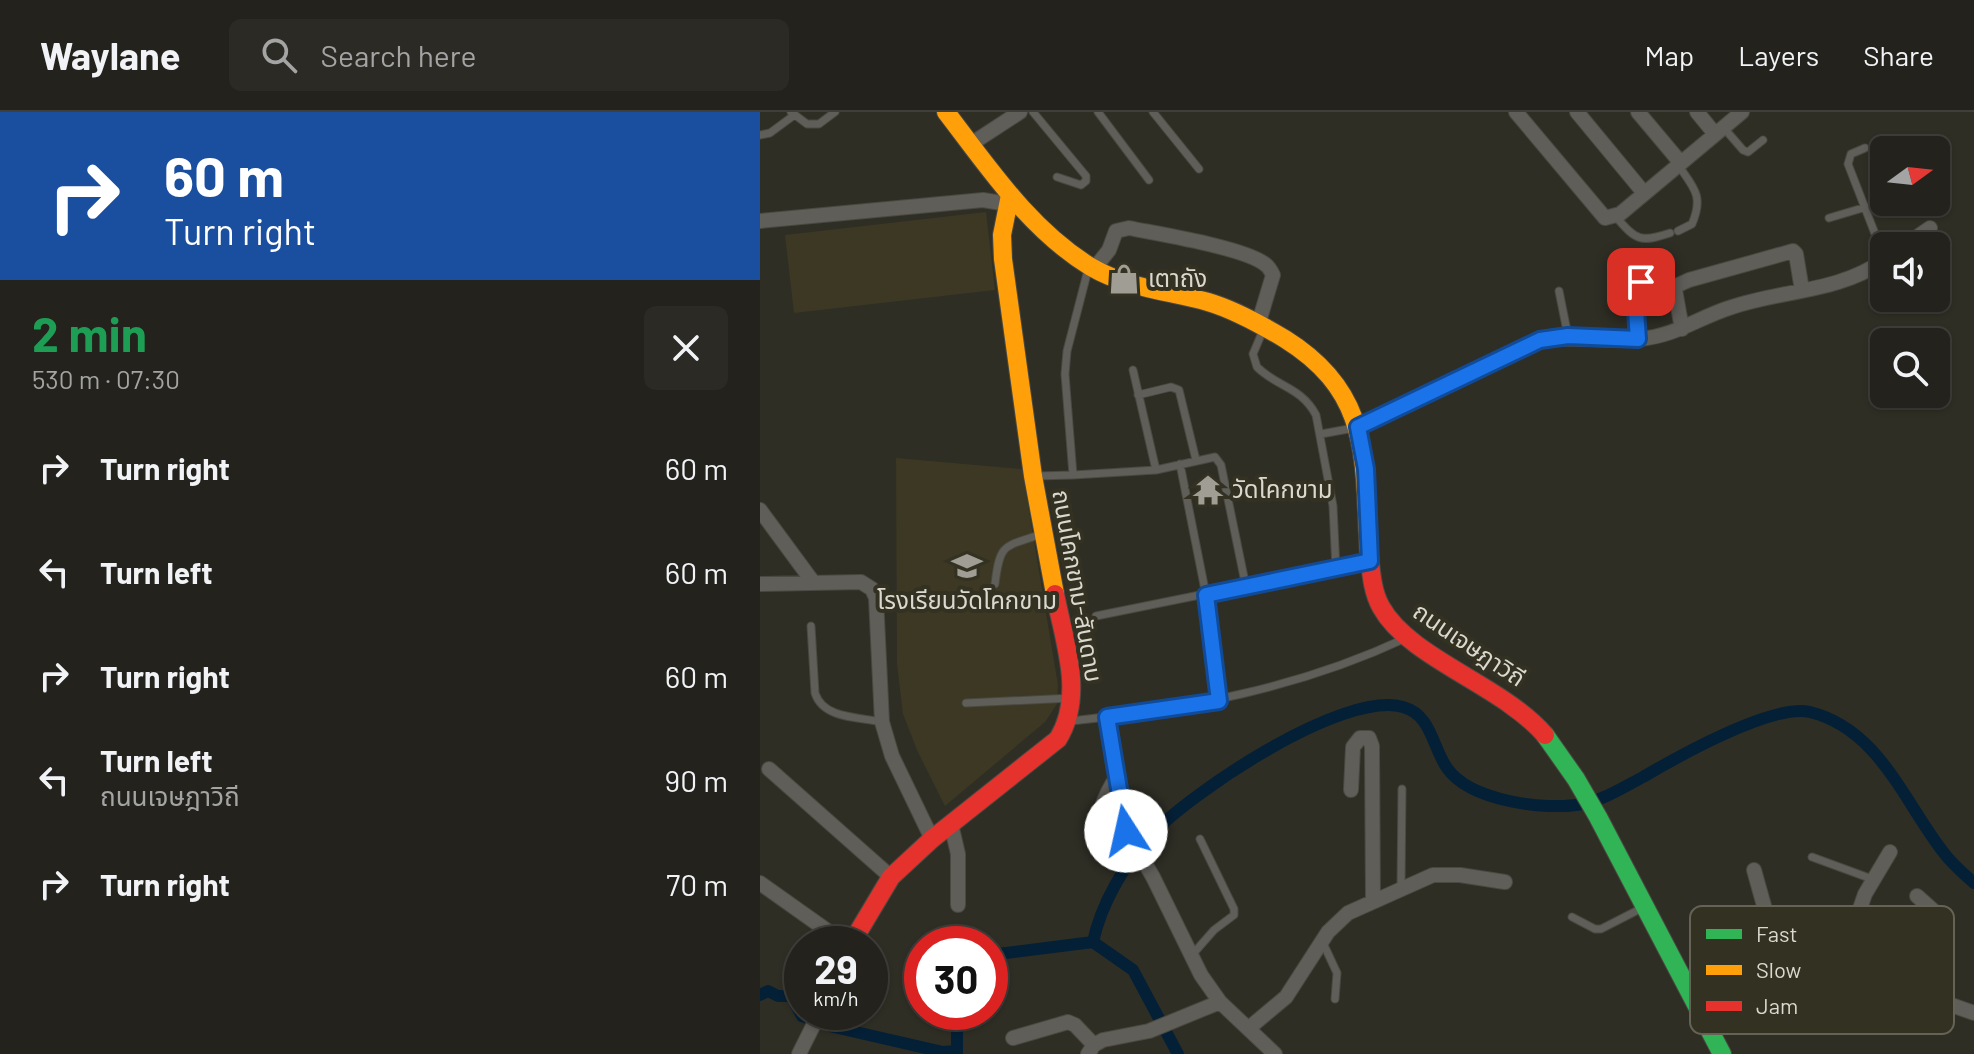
<!DOCTYPE html>
<html lang="en">
<head>
<meta charset="utf-8">
<style>
	:root { --surface:#23221c; --page:#2b2a25; --text:#f1f3f6; --muted:#a3a4a3; --line:#403f3b }
	body { margin:0; font-family:Barlow,"Noto Sans Thai",sans-serif; background:var(--page); color:var(--text); height:100vh; display:flex; flex-direction:column; font-size:30px; white-space:nowrap }
	* { box-sizing:border-box; margin:0 }
	p { font-size:26px; color:var(--muted) }
	.icon { flex:none; width:44px; height:44px; fill:none; stroke:currentColor; stroke-width:2; stroke-linecap:round; stroke-linejoin:round }
	.map { position:relative; flex:1; overflow:hidden }
	.sheet { display:flex; flex-direction:column; background:var(--surface); width:760px }
	.sheet>* { flex:none }
	.top-card { background:#1a4fa0; color:#fff; overflow:hidden }
	.needle { width:52px; rotate:75deg }
	.controls { position:absolute; left:1110px; top:24px; display:grid; gap:16px }
	.controls a { display:grid; place-items:center; width:80px; height:80px; border-radius:12px; background:var(--surface); box-shadow:0 2px 6px #0004,0 0 0 2px var(--line); font-size:40px }
	.speed { position:absolute; left:24px; top:814px; display:flex; gap:16px; font-size:40px; font-weight:700; text-align:center }
	.speed>* { display:grid; place-content:center; width:104px; height:104px; border-radius:50%; background:var(--surface); box-shadow:0 2px 6px #0004,0 0 0 2px var(--line); line-height:1 }
	.speed small { font-size:20px; font-weight:400 }
	.speed .limit { border:12px solid #d22; background:#fff; color:#111 }
	.pin { position:absolute; display:grid; place-items:center; width:68px; height:68px; color:#fff; margin:-34px; border-radius:16px; box-shadow:0 4px 12px #0006 }
	.me { position:absolute; width:88px; margin:-44px; rotate:350deg; stroke-linejoin:round; filter:drop-shadow(0 0 6px #0008) }
	.turn { display:flex; align-items:center; gap:28px; height:168px; padding:0 32px; font-size:36px }
	.turn .icon { width:104px; height:104px; stroke-width:2.5 }
	.turn b { display:block; font-size:56px; line-height:68px }
	.round { display:grid; place-items:center; flex:none; width:84px; height:84px; border-radius:12px; background:var(--page) }
	.head { display:flex; align-items:center; justify-content:space-between; height:136px; padding:0 32px }
	h1 { font-size:48px; font-weight:700; line-height:60px; color:#1e9e55 }
	ul { padding:0; list-style:none }
	li { display:flex; align-items:center; gap:24px; height:104px; padding:0 32px }
	li div { flex:1 }
	li b { display:block; font-size:30px }
	li em { font-style:normal }
	header { display:flex; align-items:center; gap:48px; box-sizing:border-box; height:112px; padding:0 40px; background:var(--surface); border-bottom:2px solid var(--line) }
	header strong { font-size:38px }
	nav { display:flex; gap:44px; margin-inline-start:auto; font-size:28px }
	.search { width:560px; height:72px; background:var(--page); display:flex; align-items:center; gap:20px; box-sizing:border-box; padding:0 28px; border-radius:12px; color:var(--muted); font-size:30px }
	main { display:flex; flex:1; min-height:0 }
	.map>svg:first-child { display:block }
	.built { fill:#3c3823 }
	.lines { fill:none; stroke-linecap:round; stroke-linejoin:round }
	.canal { stroke:#042037; stroke-width:12 }
	.lane-casing { stroke:#4a4941; stroke-width:9 }
	.street-casing { stroke:#4a4941; stroke-width:16 }
	.fast-casing { stroke:#4a4941; stroke-width:20 }
	.slow-casing { stroke:#4a4941; stroke-width:20 }
	.jam-casing { stroke:#4a4941; stroke-width:20 }
	.lane { stroke:#605e59; stroke-width:7 }
	.street { stroke:#605e59; stroke-width:14 }
	.fast { stroke:#30b455; stroke-width:18 }
	.slow { stroke:#ff9f0a; stroke-width:18 }
	.jam { stroke:#e5322d; stroke-width:18 }
	.route-casing { stroke:#114b97; stroke-width:20 }
	.route { stroke:#1a73e8; stroke-width:14 }
	.labels { text-anchor:middle; stroke-width:8; stroke-linejoin:round; paint-order:stroke }
	.poi-label { font-size:24px; fill:#dbd9cf; stroke:#333121; text-anchor:start }
	.street-label { font-size:24px; fill:#dbd9cf; stroke:#333121 }
	.key { fill:#333121; stroke:#656355; stroke-width:2 }
	.key-label { font-size:22px; fill:#dbd9cf }
</style>
</head>
<body>
<header>
<strong>Waylane</strong>
<div class="search"><svg class="icon" aria-label="search" viewBox="0 0 24 24"><circle cx="10" cy="10" r="6"/><path d="M15 15l6 6"/></svg>Search here</div>
<nav><a>Map</a><a>Layers</a><a>Share</a></nav>
</header>
<main>
<section class="sheet">
<div class="top-card">
<div class="turn"><svg class="icon" aria-label="right" viewBox="0 0 24 24"><path d="M7 20v-9h11M14 6l5 5-5 5"/></svg><div><b>60 m</b>Turn right</div></div>
</div>
<div class="head"><div><h1>2 min</h1><p>530 m · 07:30</p></div><a class="round"><svg class="icon" aria-label="close" viewBox="0 0 24 24"><path d="M6 6l12 12M18 6L6 18"/></svg></a></div>
<ul>
<li><svg class="icon" aria-label="right" viewBox="0 0 24 24"><path d="M7 20v-9h11M14 6l5 5-5 5"/></svg><div><b>Turn right</b></div><em>60 m</em></li>
<li><svg class="icon" aria-label="left" viewBox="0 0 24 24"><path d="M17 20v-9H6M10 6l-5 5 5 5"/></svg><div><b>Turn left</b></div><em>60 m</em></li>
<li><svg class="icon" aria-label="right" viewBox="0 0 24 24"><path d="M7 20v-9h11M14 6l5 5-5 5"/></svg><div><b>Turn right</b></div><em>60 m</em></li>
<li><svg class="icon" aria-label="left" viewBox="0 0 24 24"><path d="M17 20v-9H6M10 6l-5 5 5 5"/></svg><div><b>Turn left</b><p>ถนนเจษฎาวิถี</p></div><em>90 m</em></li>
<li><svg class="icon" aria-label="right" viewBox="0 0 24 24"><path d="M7 20v-9h11M14 6l5 5-5 5"/></svg><div><b>Turn right</b></div><em>70 m</em></li>
</ul>
</section>
<div class="map">
<svg width="1214" height="942" viewBox="0 0 1214 942">
	<rect width="100%" height="100%" fill="#2f2e25"/>
	<path class="built" d="M 226,100 L 235,178 L 34,201 L 25,123 Z
		M 136,346 L 262,357 L 298,573 L 297,592 L 285,610 L 185,694 L 157,638 L 143,602 L 137,552 Z"/>
	<g class="lines">
		<path class="canal" d="M 333,830 C 341,792 364,753 390,724 C 430,681 583,578 643,595 C 672,603 672,635 687,656 C 710,689 785,699 822,692 C 844,688 864,675 883,665 C 917,645 1013,591 1050,600 C 1119,617 1144,690 1184,741 C 1192,752 1204,762 1214,771
			M 333,830 L 373,858 L 418,942
			M 230,843 L 333,830
			M 0,883 L 8,879 L 18,884 L 31,884 L 42,904 L 74,915 L 183,940 L 195,939
			M 197,942 L 197,900"/>
		<g class="lane-casing">
			<path id="lane" d="M 31,0 L 47,12 L 59,12 L 75,0
				M 273,0 L 326,64 L 326,69 L 321,73 L 297,65
				M 338,0 L 389,68
				M 393,0 L 439,57
				M 963,15 L 983,38 L 988,40 L 1003,28
				M 0,23 L 10,21 L 33,4
				M 1105,36 L 1091,42 L 1088,52 L 1124,145
				M 856,105 C 876,128 880,131 910,121
				M 1069,106 L 1106,95
				M 918,119 L 932,112 C 944,84 934,76 918,53
				M 329,154 L 307,239 L 305,262 L 313,363 L 396,358 L 455,345 L 461,353 L 486,475
				M 799,179 L 808,224
				M 504,216 L 493,242 L 497,255 C 517,275 541,275 556,303 L 573,394 L 576,457
				M 878,227 L 876,199 L 881,170
				M 373,258 L 396,358
				M 378,283 L 411,275 L 419,278 L 436,348
				M 561,322 L 594,316
				M 420,352 L 446,483 L 459,589
				M 276,364 L 313,363
				M 235,472 C 240,430 244,435 282,422
				M 336,504 L 608,449
				M 51,514 L 55,581 C 63,607 99,605 122,610
				M 206,591 L 312,586
				M 347,605 L 357,665
				M 311,609 C 430,596 537,577 646,526
				M 1052,745 L 1112,767
				M 641,775 L 642,677
				M 812,805 L 835,817 L 841,817 L 884,795
				M 563,831 L 577,861 L 575,887
				M 432,843 L 454,818 L 474,803 L 474,797 L 440,727"/>
		</g>
		<g class="street-casing">
			<path id="street" d="M 756,0 L 845,106 L 860,102 L 982,0
				M 817,0 L 884,81
				M 878,0 L 920,50
				M 937,0 L 955,22
				M 211,32 L 260,0
				M 0,109 L 223,88 L 248,92
				M 1144,134 L 1170,116
				M 334,157 L 349,138 L 356,119 L 369,116 C 398,122 487,136 506,153 C 509,155 511,159 513,163 L 498,213
				M 922,217 L 915,178 L 918,173 L 929,168 L 1033,139 L 1036,142 L 1042,178
				M 598,315 L 780,228 C 814,224 846,230 879,227 C 916,224 939,205 972,195 C 1022,178 1080,180 1124,148
				M 0,398 L 53,470
				M 0,472 L 101,470 L 112,477 L 116,486 L 122,610 L 132,644 L 172,727
				M 9,657 L 131,765
				M 357,665 L 366,719 L 393,765 L 441,863 L 460,890 L 515,942
				M 591,678 L 593,635 L 600,626 L 609,626 L 612,634 L 613,789
				M 191,712 L 198,742 L 198,793
				M 334,731 C 338,707 342,685 357,665
				M 994,758 L 1015,833 L 1022,837 L 1046,839 L 1082,849 L 1166,884 L 1214,901
				M 0,771 L 86,832
				M 1157,784 L 1176,801 L 1180,815 L 1166,884
				M 1082,849 L 1105,782 L 1130,740
				M 489,916 L 526,885 L 568,820 L 588,801 L 673,763 L 700,763 L 745,770
				M 253,926 L 308,910 L 315,913 L 334,933
				M 39,942 L 60,900
				M 328,942 L 334,933 L 343,928 L 389,919 L 460,890"/>
		</g>
		<g class="fast-casing">
			<path id="fast" d="M 785,623 L 816,667 L 838,705 L 962,942"/>
		</g>
		<g class="slow-casing">
			<path id="slow" d="M 186,0 C 229,56 270,118 331,155 C 367,176 408,179 448,190 C 475,198 500,212 525,227 C 613,282 603,348 609,441
				M 250,83 L 242,123 L 243,147 L 273,364 L 295,482"/>
		</g>
		<g class="jam-casing">
			<path id="jam" d="M 609,441 C 611,459 612,479 621,495 C 649,546 742,573 785,623
				M 91,832 L 131,765 L 172,727 L 298,627 C 325,583 304,529 295,482"/>
		</g>
		<use href="#lane" class="lane"/>
		<use href="#street" class="street"/>
		<use href="#fast" class="fast"/>
		<use href="#slow" class="slow"/>
		<use href="#jam" class="jam"/>
	</g>
	<g class="lines">
		<g class="route-casing">
			<path id="route" d="M 366,719 L 347,605 L 459,589 L 446,483 L 610,449 L 606,357 L 598,315 L 780,228 L 808,224 L 878,227 L 876,199 L 881,170"/>
		</g>
		<use href="#route" class="route"/>
	</g>
	<defs>
		<g id="shop-bare" transform="scale(2.4)"><path d="M-5-2.5h2.3a2.7 3.5 0 0 1 5.4 0H5L5.5 6h-11ZM-1.5-2.5h3a1.5 2.3 0 0 0-3 0Z" fill="#9f9d94" stroke="#333121" stroke-width="2.5" paint-order="stroke"/></g>
		<g id="temple-bare" transform="scale(2.4)"><path d="M0-6L5-2H3V0L6.5 2.5H4V6H1.5V3h-3V6H-4V2.5H-6.5L-3 0V-2H-5Z" fill="#9f9d94" stroke="#333121" stroke-width="2.5" paint-order="stroke"/></g>
		<g id="school-bare" transform="scale(2.4)"><path d="M0-5L7-2L0 1L-7-2ZM-4 1L0 2.5L4 1V4Q0 6-4 4Z" fill="#9f9d94" stroke="#333121" stroke-width="2.5" paint-order="stroke"/></g>
	</defs>
	<g fill-rule="evenodd">
		<use href="#shop-bare" x="364" y="167"/>
		<use href="#temple-bare" x="448" y="378"/>
		<use href="#school-bare" x="207" y="454"/>
	</g>
	<g class="labels">
		<g class="poi-label">
			<text x="388" y="175">เตาถัง</text>
			<text x="472" y="386">วัดโคกขาม</text>
			<text x="207" y="497" text-anchor="middle">โรงเรียนวัดโคกขาม</text>
		</g>
		<g class="street-label">
			<text transform="translate(317 474) rotate(80)" y="8">ถนนโคกขาม-สันดาบ</text>
			<text transform="translate(709 533) rotate(34)" y="8">ถนนเจษฎาวิถี</text>
		</g>
	</g>
	<rect x="930" y="794" width="264" height="128" rx="12" class="key"/>
	<rect x="946" y="817" width="36" height="10" fill="#30b455"/>
	<rect x="946" y="853" width="36" height="10" fill="#ff9f0a"/>
	<rect x="946" y="889" width="36" height="10" fill="#e5322d"/>
	<g class="key-label">
		<text x="996" y="830">Fast</text>
		<text x="996" y="866">Slow</text>
		<text x="996" y="902">Jam</text>
	</g>
</svg>
<div class="controls">
<a><svg class="needle" viewBox="-14 -14 28 28"><path d="M0-13l5 13h-10z" fill="#e53935"/><path d="M0 13l5-13h-10z" fill="#a3a4a3"/></svg></a>
<a><svg class="icon" aria-label="sound" viewBox="0 0 24 24"><path d="M4 9h4l5-4v14l-5-4H4zM17 9q2 3 0 6"/></svg></a>
<a><svg class="icon" aria-label="search" viewBox="0 0 24 24"><circle cx="10" cy="10" r="6"/><path d="M15 15l6 6"/></svg></a>
</div>
<div class="speed"><div>29<small>km/h</small></div><div class="limit">30</div></div>
<div class="pin" style="left:881px;top:170px;background:#d93025"><svg class="icon" aria-label="arrive" viewBox="0 0 24 24"><path d="M6 21V4h12l-3 4 3 4H6"/></svg></div>
<svg class="me" style="left:366px;top:719px" viewBox="-20 -20 40 40"><circle r="19" fill="#fff"/><path d="M0-13L10 11 0 6-10 11z" fill="#1a73e8"/></svg>
</div>
</main>
</body>
</html>
